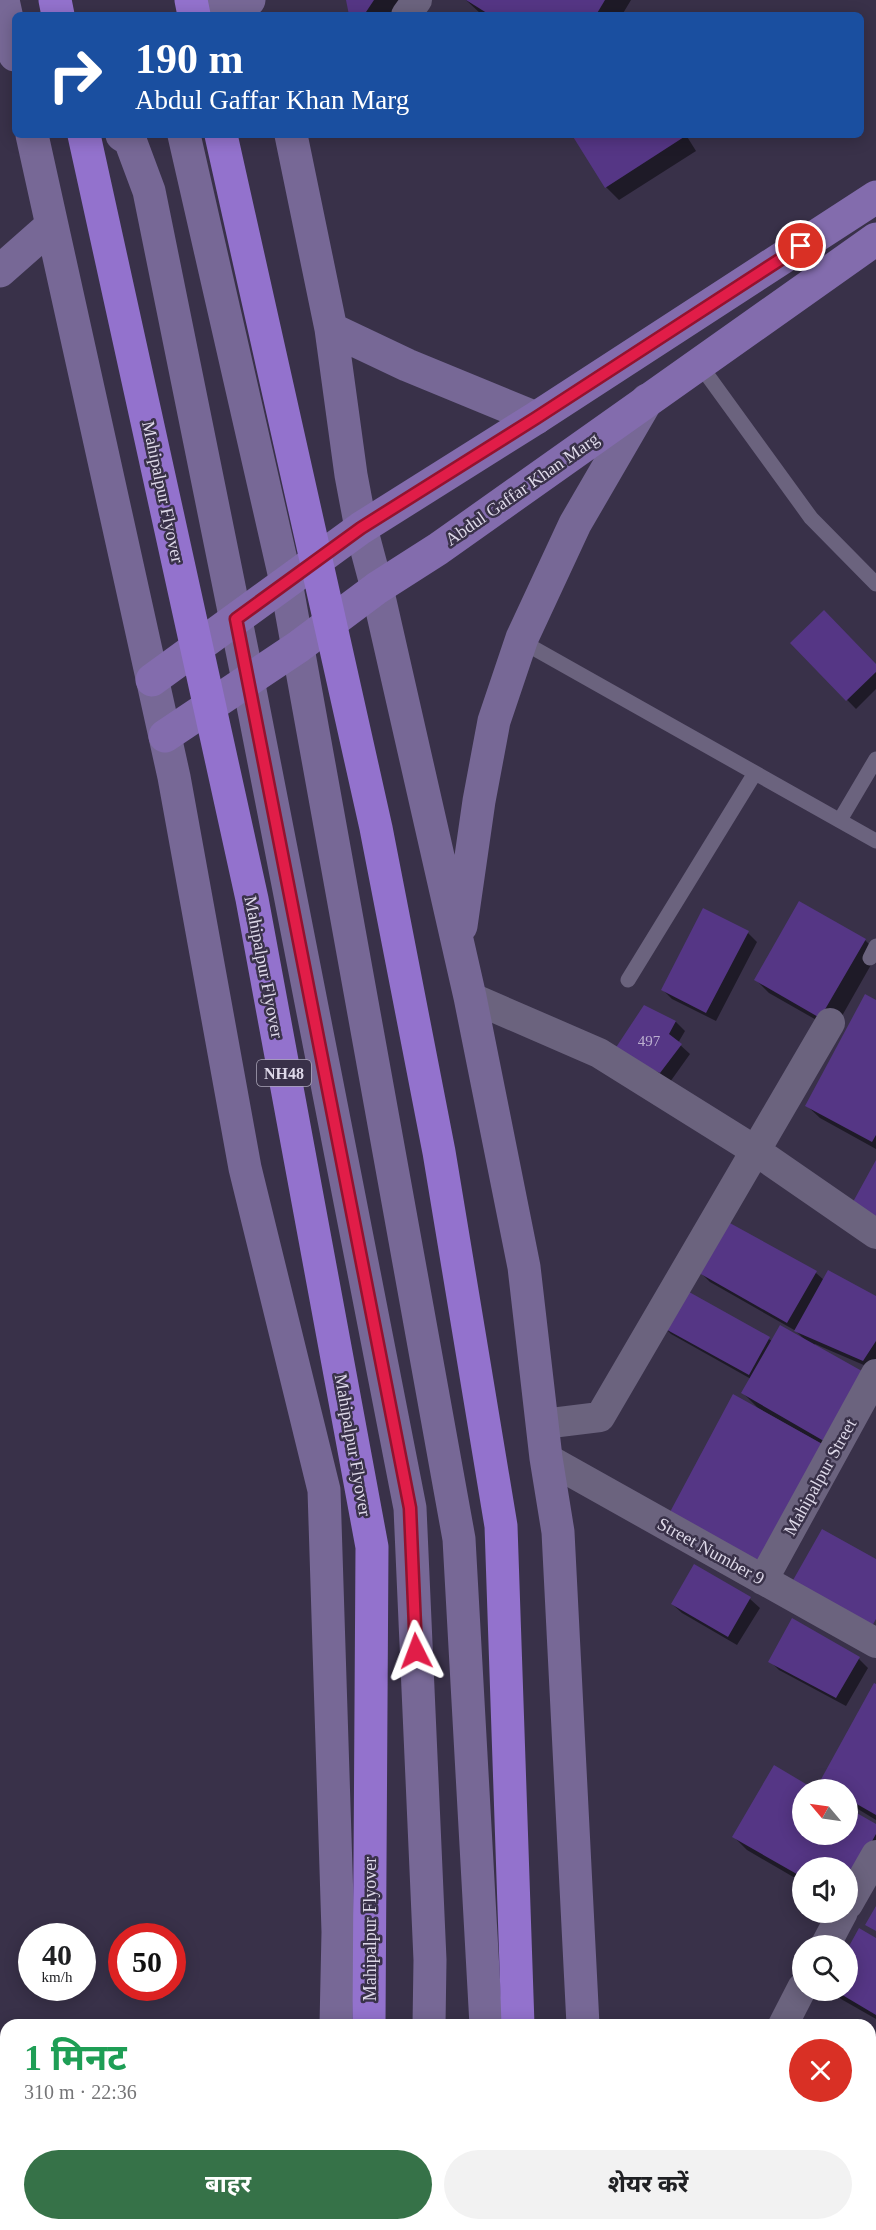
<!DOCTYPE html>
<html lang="hi">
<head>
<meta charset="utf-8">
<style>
	:root { --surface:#fff; --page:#f2f2f2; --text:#202124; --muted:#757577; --accent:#367248 }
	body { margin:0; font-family:"Times New Roman","Noto Sans Devanagari",serif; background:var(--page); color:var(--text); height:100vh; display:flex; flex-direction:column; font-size:22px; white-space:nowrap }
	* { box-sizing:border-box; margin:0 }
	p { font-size:20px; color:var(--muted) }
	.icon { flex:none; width:33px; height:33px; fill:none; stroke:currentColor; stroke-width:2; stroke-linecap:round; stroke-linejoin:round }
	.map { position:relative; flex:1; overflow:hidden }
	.sheet { position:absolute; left:0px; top:2019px; width:876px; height:212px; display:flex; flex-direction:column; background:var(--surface); border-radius:18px 18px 0 0; box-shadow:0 3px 15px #0003 }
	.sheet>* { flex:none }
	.hud { position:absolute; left:12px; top:12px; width:852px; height:126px; border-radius:9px; box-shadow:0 3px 15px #0003; background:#1a4fa0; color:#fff; overflow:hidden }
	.needle { width:39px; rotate:299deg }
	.fabs { position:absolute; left:792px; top:1779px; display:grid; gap:12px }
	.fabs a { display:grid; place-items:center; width:66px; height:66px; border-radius:50%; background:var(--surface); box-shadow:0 3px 15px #0003; font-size:30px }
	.speed { position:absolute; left:18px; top:1923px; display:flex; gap:12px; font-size:30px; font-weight:700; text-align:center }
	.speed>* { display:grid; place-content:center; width:78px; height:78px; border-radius:50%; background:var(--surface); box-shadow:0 3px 15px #0003; line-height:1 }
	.speed small { font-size:15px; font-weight:400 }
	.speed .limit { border:9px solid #d22; background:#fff; color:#111 }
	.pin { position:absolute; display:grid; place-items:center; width:51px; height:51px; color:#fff; margin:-26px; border:3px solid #fff; border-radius:50%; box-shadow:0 2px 6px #0007 }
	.me { position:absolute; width:66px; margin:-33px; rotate:357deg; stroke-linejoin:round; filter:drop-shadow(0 0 4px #0008) }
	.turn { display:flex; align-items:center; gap:21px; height:126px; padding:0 24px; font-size:27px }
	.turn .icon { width:78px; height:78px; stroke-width:2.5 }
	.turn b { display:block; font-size:42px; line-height:51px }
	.round { display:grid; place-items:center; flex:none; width:63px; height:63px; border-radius:32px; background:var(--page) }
	.head { display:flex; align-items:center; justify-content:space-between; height:102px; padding:0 24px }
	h1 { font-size:36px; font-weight:700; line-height:45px; color:#1e9e55 }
	.cta { display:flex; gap:12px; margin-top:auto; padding:12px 24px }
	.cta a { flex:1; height:69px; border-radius:36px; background:var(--accent); color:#fff; font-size:24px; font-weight:700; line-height:69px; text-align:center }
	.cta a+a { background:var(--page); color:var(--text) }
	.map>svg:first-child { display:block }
	.shadow { fill:#0007 }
	.building { fill:#553685 }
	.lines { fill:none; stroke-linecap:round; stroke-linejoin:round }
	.lane { stroke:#6b637e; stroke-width:15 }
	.street { stroke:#6b637e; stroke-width:30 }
	.secondary { stroke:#776896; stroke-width:33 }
	.primary { stroke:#836cad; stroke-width:33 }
	.highway { stroke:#9372cd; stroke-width:33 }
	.route-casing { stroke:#92132f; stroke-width:15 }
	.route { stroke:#e11d48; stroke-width:10 }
	.labels { text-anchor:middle; stroke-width:5; stroke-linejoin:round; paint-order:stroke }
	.number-label { font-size:15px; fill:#bcb0d0 }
	.shield { fill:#393149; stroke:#aca7b9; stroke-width:1.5 }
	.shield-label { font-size:16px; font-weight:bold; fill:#ded9e9 }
	.street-label { font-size:18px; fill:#ded9e9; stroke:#393149 }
</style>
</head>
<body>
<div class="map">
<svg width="876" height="2230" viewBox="0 0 876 2230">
	<rect width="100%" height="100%" fill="#393149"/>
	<path class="shadow" d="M 347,0 L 402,0 L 391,15 L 350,15 Z
		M 466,0 L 631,0 L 622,15 L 482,15 Z
		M 574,135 L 686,135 L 696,151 L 619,200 L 606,187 Z
		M 792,643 L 876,666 L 876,689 L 856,709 Z
		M 748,933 L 757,942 L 716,1021 L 672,999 L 663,990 Z
		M 865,940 L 876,951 L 876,956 L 834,1030 L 769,993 L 756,980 Z
		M 876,1002 L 876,1149 L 820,1118 L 806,1105 Z
		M 645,1007 L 676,1022 L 685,1031 L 678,1043 L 690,1054 L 670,1082 L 624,1061 Z
		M 729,1224 L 816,1273 L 824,1280 L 876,1298 L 876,1364 L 873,1369 L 815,1344 L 814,1346 L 843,1456 L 758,1408 L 743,1393 L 751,1379 L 671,1334 L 662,1325 L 683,1290 L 772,1341 L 805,1340 L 796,1331 L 710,1282 L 701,1273 Z
		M 695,1566 L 750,1599 L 760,1608 L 737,1645 L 682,1613 L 672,1604 Z
		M 859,1659 L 868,1668 L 846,1706 L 779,1670 L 770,1661 Z
		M 876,1685 L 876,1820 L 848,1803 L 848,1790 L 828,1790 L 821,1782 Z
		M 802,1790 L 802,1834 L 848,1834 L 848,1810 L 876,1826 L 876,1870 L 848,1908 L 848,1868 L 802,1868 L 802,1882 L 747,1850 L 734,1837 Z
		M 859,1930 L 876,1940 L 876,2019 L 841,1999 L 832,1990 L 848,1990 L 848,1951 Z
		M 657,2224 L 763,2224 L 763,2230 L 657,2230 Z"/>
	<path class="building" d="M 346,0 L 374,0 L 364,15 L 349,15 Z
		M 466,0 L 605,0 L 596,15 L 490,15 Z
		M 572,135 L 683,135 L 684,137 L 605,188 Z
		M 824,610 L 876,664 L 876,672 L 846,701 L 790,643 Z
		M 799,901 L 866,939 L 820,1018 L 754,980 Z
		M 703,908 L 749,931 L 706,1013 L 661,990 Z
		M 865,994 L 876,1000 L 876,1135 L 872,1142 L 805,1106 Z
		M 644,1005 L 676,1021 L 669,1034 L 682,1044 L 660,1073 L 613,1052 Z
		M 876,1160 L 876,1226 L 848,1211 Z
		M 728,1222 L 817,1271 L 787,1323 L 699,1273 Z
		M 828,1270 L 876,1296 L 876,1341 L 863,1361 L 794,1331 Z
		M 682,1288 L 770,1337 L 749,1375 L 660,1326 Z
		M 780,1325 L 869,1375 L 829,1444 L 741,1393 Z
		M 733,1394 L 824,1445 L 761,1565 L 670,1512 Z
		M 822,1529 L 876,1559 L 876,1619 L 872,1626 L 792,1582 Z
		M 694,1564 L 751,1597 L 728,1637 L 671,1604 Z
		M 792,1618 L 860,1657 L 836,1698 L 768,1662 Z
		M 874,1683 L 876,1684 L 876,1815 L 848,1799 L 848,1790 L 831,1790 L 819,1783 Z
		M 774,1765 L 816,1790 L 802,1790 L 802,1834 L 848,1834 L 848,1808 L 876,1824 L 876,1834 L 848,1884 L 848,1868 L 802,1868 L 802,1877 L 732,1837 Z
		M 876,1906 L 876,1931 L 865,1925 Z
		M 859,1928 L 876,1938 L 876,2015 L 834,1990 L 848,1990 L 848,1948 Z
		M 655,2224 L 759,2224 L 759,2230 L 655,2230 Z"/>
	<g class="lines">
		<path class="lane" d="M 700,365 L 811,518 L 876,584
			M 521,641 L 876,841
			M 840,820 L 876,759
			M 870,958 L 876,946
			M 628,980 L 755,773
			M 665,2224 L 665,2230"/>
		<path class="street" d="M 406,15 L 417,0
			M 470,997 L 599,1053 L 756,1151 L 876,1234
			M 543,1424 L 600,1417 L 830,1023
			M 546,1458 L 876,1643
			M 763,1580 L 876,1374
			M 848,1904 L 876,1855
			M 825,1946 L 843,1912
			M 783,2025 L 802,1988
			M 821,2226 L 830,2230"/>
		<path class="secondary" d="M 3,0 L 15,55
			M 207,15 L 249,0
			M 32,135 L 174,777 L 245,1168 L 324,1490 L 338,1932 L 336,2025
			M 122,135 L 130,140 L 149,191 L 248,680 L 410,1508 L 430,1960 L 429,2025
			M 184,135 L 286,582 L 459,1539 L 486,2025
			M 291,135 L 331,329 L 351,475 L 361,528 L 377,588 L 470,997 L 524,1267 L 546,1458 L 558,1532 L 583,2025
			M 0,271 L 52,225
			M 331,329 L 407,365 L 536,418
			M 461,926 L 479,801 L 494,721 L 522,638 L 575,524 L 647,400
			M 331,2230 L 331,2224
			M 426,2230 L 426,2224
			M 486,2230 L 486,2224
			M 580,2230 L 580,2224"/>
		<path class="primary" d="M 152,680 L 361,528 L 536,418 L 876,197
			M 165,736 L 298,647 L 377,588 L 438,549 L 876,239"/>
		<path class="highway" d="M 55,0 L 58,15
			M 191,0 L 194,15
			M 84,135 L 252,899 L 372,1547 L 369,2025
			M 221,135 L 376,828 L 439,1152 L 501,1526 L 518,2025
			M 368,2230 L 368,2224
			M 517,2230 L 517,2224"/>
	</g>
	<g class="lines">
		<g class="route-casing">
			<path id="route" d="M 416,1651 L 410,1508 L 236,619 L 361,528 L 536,418 L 801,246"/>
		</g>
		<use href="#route" class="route"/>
	</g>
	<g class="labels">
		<g class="number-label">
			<text x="649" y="1046">497</text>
		</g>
		<rect class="shield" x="257" y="1060" width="54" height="26" rx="4.5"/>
		<g class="shield-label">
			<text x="284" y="1079">NH48</text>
		</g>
		<g class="street-label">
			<text transform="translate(522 489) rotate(-35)" y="6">Abdul Gaffar Khan Marg</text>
			<text transform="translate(163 492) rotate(78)" y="6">Mahipalpur Flyover</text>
			<text transform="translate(264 967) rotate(79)" y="6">Mahipalpur Flyover</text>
			<text transform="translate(353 1445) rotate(80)" y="6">Mahipalpur Flyover</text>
			<text transform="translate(820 1477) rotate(-61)" y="6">Mahipalpur Street</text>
			<text transform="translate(711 1551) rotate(29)" y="6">Street Number 9</text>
			<text transform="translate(370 1929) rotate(-90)" y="6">Mahipalpur Flyover</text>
		</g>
	</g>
</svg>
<div class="fabs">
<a><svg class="needle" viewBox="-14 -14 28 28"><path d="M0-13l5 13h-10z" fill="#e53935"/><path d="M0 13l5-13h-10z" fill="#757577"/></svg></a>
<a><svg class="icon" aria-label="sound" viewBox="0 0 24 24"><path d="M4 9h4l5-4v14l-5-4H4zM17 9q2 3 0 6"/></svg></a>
<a><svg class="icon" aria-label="search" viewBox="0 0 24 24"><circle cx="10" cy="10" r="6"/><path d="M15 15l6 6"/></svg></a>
</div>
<div class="speed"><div>40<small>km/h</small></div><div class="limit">50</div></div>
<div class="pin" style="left:801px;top:246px;background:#d93025"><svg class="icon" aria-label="arrive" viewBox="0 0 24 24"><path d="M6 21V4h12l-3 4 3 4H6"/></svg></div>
<svg class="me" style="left:416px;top:1651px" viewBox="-20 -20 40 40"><path d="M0-17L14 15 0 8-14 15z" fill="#e11d48" stroke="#fff" stroke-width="4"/></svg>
<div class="hud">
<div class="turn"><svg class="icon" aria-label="right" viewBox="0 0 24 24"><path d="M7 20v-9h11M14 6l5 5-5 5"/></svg><div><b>190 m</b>Abdul Gaffar Khan Marg</div></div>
</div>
<section class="sheet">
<div class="head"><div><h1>1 मिनट</h1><p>310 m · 22:36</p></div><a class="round" style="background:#d93025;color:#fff"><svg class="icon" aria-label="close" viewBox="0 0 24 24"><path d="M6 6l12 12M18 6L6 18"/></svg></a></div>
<div class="cta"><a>बाहर</a><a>शेयर करें</a></div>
</section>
</div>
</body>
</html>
